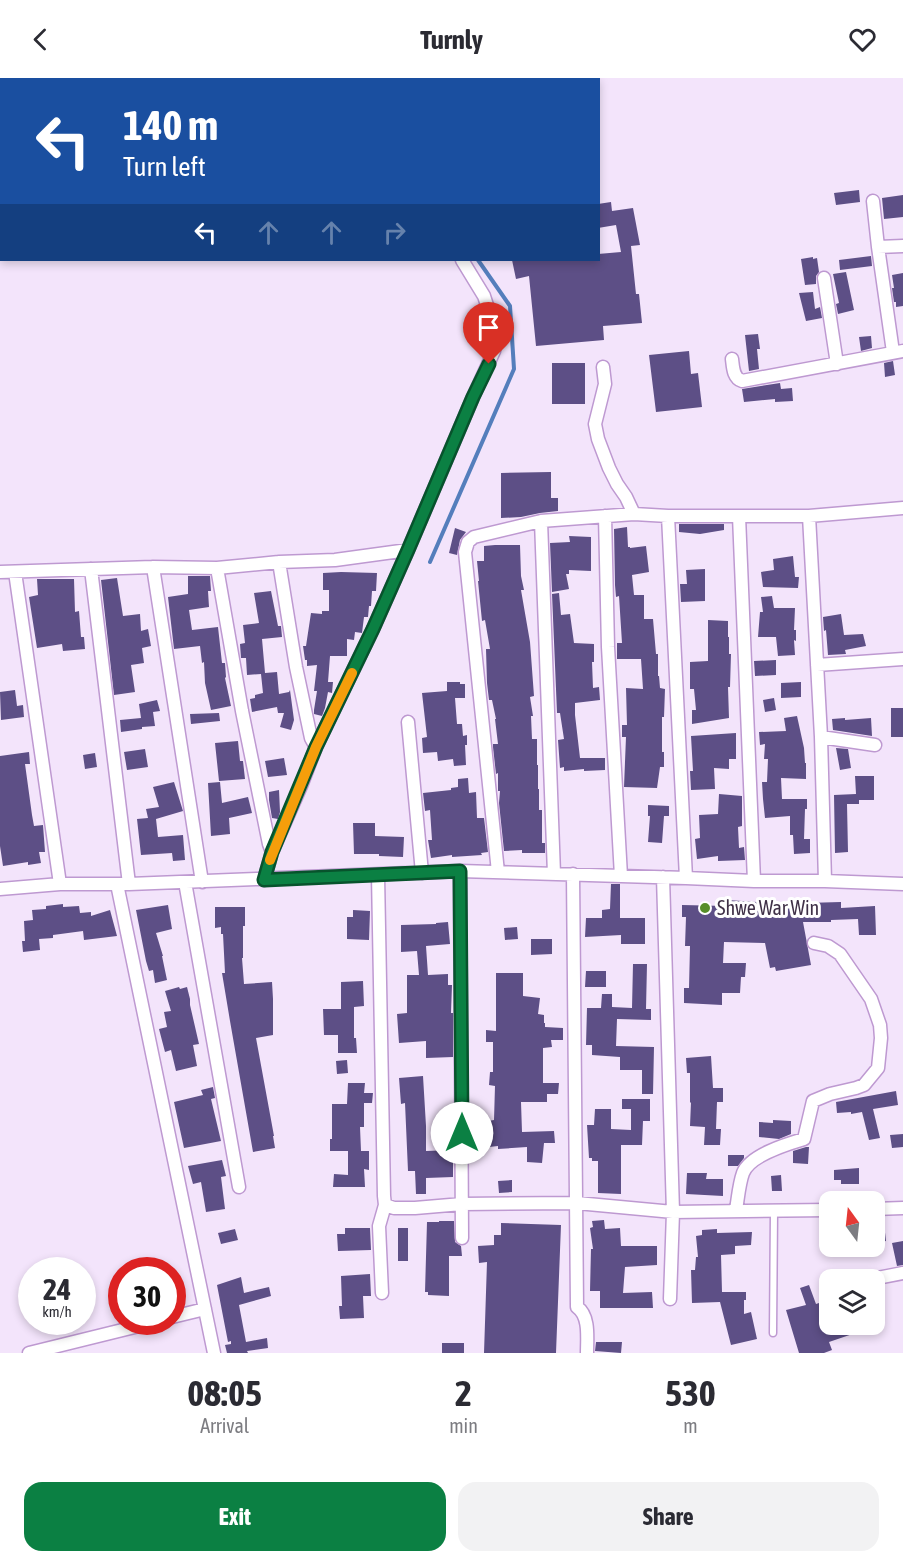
<!DOCTYPE html>
<html lang="en">
<head>
<meta charset="utf-8">
<style>
	:root { --surface:#fff; --page:#f2f2f3; --text:#2b2b33; --muted:#7c7c81; --accent:#0b8043 }
	body { margin:0; font-family:"Asap Condensed",sans-serif; background:var(--page); color:var(--text); height:100vh; display:flex; flex-direction:column; font-size:22px; white-space:nowrap }
	* { box-sizing:border-box; margin:0 }
	p { font-size:20px; color:var(--muted) }
	.icon { flex:none; width:33px; height:33px; fill:none; stroke:currentColor; stroke-width:2; stroke-linecap:round; stroke-linejoin:round }
	.map { position:relative; height:1275px; overflow:hidden }
	.drawer { display:flex; flex-direction:column; background:var(--surface); flex:1 }
	.drawer>* { flex:none }
	.top-card { position:absolute; left:0px; top:0px; width:600px; height:183px; box-shadow:0 3px 9px #0003; background:#1a4fa0; color:#fff; overflow:hidden }
	.needle { width:39px; rotate:345deg }
	.tools { position:absolute; left:819px; top:1113px; display:grid; gap:12px }
	.tools a { display:grid; place-items:center; width:66px; height:66px; border-radius:12px; background:var(--surface); box-shadow:0 3px 9px #0003; font-size:30px }
	.speed { position:absolute; left:18px; top:1179px; display:flex; gap:12px; font-size:30px; font-weight:700; text-align:center }
	.speed>* { display:grid; place-content:center; width:78px; height:78px; border-radius:50%; background:var(--surface); box-shadow:0 3px 9px #0003; line-height:1 }
	.speed small { font-size:15px; font-weight:400 }
	.speed .limit { border:9px solid #d22; background:#fff; color:#111 }
	.pin { position:absolute; display:grid; place-items:center; width:51px; height:51px; color:#fff; margin:-62px -26px; border-radius:50% 50% 50% 0; rotate:-45deg; box-shadow:0 0 6px #0007 }
	.pin .icon { rotate:45deg }
	.me { position:absolute; width:66px; margin:-33px; rotate:0deg; stroke-linejoin:round; filter:drop-shadow(0 0 4px #0008) }
	.turn { display:flex; align-items:center; gap:21px; height:126px; padding:0 24px; font-size:27px }
	.turn .icon { width:78px; height:78px; stroke-width:2.5 }
	.turn b { display:block; font-size:42px; line-height:51px }
	.lanes { display:flex; align-items:center; height:57px; padding:0 24px; background:#0003; justify-content:center; gap:30px; direction:ltr }
	.lanes .off { opacity:.35 }
	.eta { display:flex; justify-content:space-evenly; align-items:center; height:102px; text-align:center }
	.eta b { font-size:36px; font-weight:700; line-height:42px }
	.primary-button { display:flex; gap:12px; margin-top:auto; padding:12px 24px }
	.primary-button a { flex:1; height:69px; border-radius:18px; background:var(--accent); color:#fff; font-size:24px; font-weight:700; line-height:69px; text-align:center }
	.primary-button a+a { background:var(--page); color:var(--text) }
	header { display:flex; justify-content:space-between; align-items:center; height:78px; padding:0 24px; background:var(--surface); font-size:27px; font-weight:700 }
	.map>svg:first-child { display:block }
	.lines { fill:none; stroke-linecap:round; stroke-linejoin:round }
	.stream { stroke:#547ebc; stroke-width:4 }
	.building { fill:#5d4f86 }
	.service-casing { stroke:#be99d1; stroke-width:9 }
	.minor-casing { stroke:#be99d1; stroke-width:15 }
	.service { stroke:#fff; stroke-width:6 }
	.minor { stroke:#fff; stroke-width:12 }
	.route-casing { stroke:#07532c; stroke-width:15 }
	.route { stroke:#0b8043; stroke-width:10 }
	.slow { stroke:#f59e0b; stroke-width:10 }
	.poi-dot { fill:#578e29; stroke:#fff; stroke-width:2 }
	.labels { text-anchor:middle; stroke-width:6; stroke-linejoin:round; paint-order:stroke }
	.poi-label { font-size:20px; fill:#3f3047; stroke:#fff; text-anchor:start }
</style>
</head>
<body>
<header><svg class="icon" aria-label="back" viewBox="0 0 24 24"><path d="M15 5l-7 7 7 7"/></svg>Turnly<svg class="icon" aria-label="heart" viewBox="0 0 24 24"><path d="M12 20l-8-8c-3-5 5-10 8-4 3-6 11-1 8 4z"/></svg></header>
<div class="map">
<svg width="903" height="1275" viewBox="0 0 903 1275">
	<rect width="100%" height="100%" fill="#f3e4fb"/>
	<g class="lines">
		<path class="stream" d="M 369,0 L 370,2
			M 430,484 L 514,291 L 510,228 L 478,182"/>
	</g>
	<path class="building" d="M 859,112 L 860,124 L 836,127 L 834,115 Z
		M 903,117 L 903,139 L 884,141 L 882,120 Z
		M 611,124 L 612,133 L 633,130 L 640,167 L 631,168 L 636,216 L 639,216 L 642,245 L 603,248 L 604,262 L 536,268 L 529,198 L 516,201 L 512,182 L 598,182 L 598,176 L 621,174 L 616,147 L 598,150 L 598,126 Z
		M 871,178 L 872,188 L 840,192 L 839,182 Z
		M 813,179 L 813,181 L 817,180 L 819,194 L 816,198 L 816,206 L 805,207 L 801,181 Z
		M 846,194 L 854,232 L 838,236 L 836,226 L 839,225 L 833,196 Z
		M 903,195 L 903,228 L 896,229 L 896,224 L 894,224 L 892,210 L 894,210 L 892,197 Z
		M 813,214 L 815,231 L 820,229 L 822,240 L 806,243 L 799,215 Z
		M 758,256 L 760,271 L 757,271 L 759,291 L 749,293 L 745,257 Z
		M 871,258 L 872,270 L 861,273 L 859,259 Z
		M 689,273 L 691,296 L 698,295 L 702,329 L 656,334 L 649,277 Z
		M 893,283 L 895,297 L 885,299 L 884,285 Z
		M 552,285 L 585,285 L 585,326 L 552,326 Z
		M 780,305 L 781,311 L 792,310 L 793,323 L 775,324 L 775,321 L 744,324 L 742,311 Z
		M 551,394 L 551,420 L 558,420 L 558,433 L 540,435 L 521,439 L 501,440 L 501,395 Z
		M 679,446 L 724,446 L 724,452 L 700,456 L 679,454 Z
		M 627,449 L 628,469 L 630,469 L 630,470 L 646,468 L 649,494 L 632,497 L 634,517 L 644,517 L 644,541 L 653,541 L 656,576 L 658,576 L 658,598 L 659,598 L 660,610 L 665,611 L 664,639 L 662,639 L 662,674 L 664,674 L 664,689 L 660,689 L 657,710 L 624,709 L 626,659 L 622,659 L 622,647 L 627,647 L 626,610 L 643,611 L 641,581 L 617,581 L 617,565 L 622,565 L 619,518 L 616,519 L 615,507 L 614,451 Z
		M 455,450 L 466,454 L 460,462 L 457,477 L 449,475 Z
		M 569,458 L 591,459 L 591,493 L 569,492 L 569,496 L 566,496 L 569,511 L 552,514 L 550,465 L 570,464 Z
		M 495,467 L 520,467 L 521,498 L 524,512 L 521,512 L 530,564 L 534,618 L 530,619 L 533,638 L 531,638 L 532,661 L 537,661 L 537,687 L 538,687 L 538,711 L 539,711 L 539,732 L 542,732 L 542,765 L 545,765 L 545,775 L 522,775 L 522,772 L 504,773 L 499,725 L 500,713 L 498,713 L 498,695 L 496,696 L 493,669 L 493,666 L 498,666 L 495,641 L 496,641 L 492,622 L 489,622 L 487,605 L 486,571 L 490,571 L 485,542 L 482,543 L 478,503 L 479,503 L 477,483 L 484,483 L 484,468 Z
		M 793,478 L 795,499 L 799,499 L 798,510 L 763,509 L 761,494 L 774,492 L 773,481 Z
		M 705,491 L 705,523 L 681,524 L 680,506 L 687,506 L 686,492 Z
		M 341,494 L 377,495 L 376,513 L 372,513 L 371,528 L 369,528 L 368,539 L 364,539 L 362,555 L 355,554 L 354,562 L 347,561 L 347,578 L 330,578 L 328,604 L 333,604 L 332,615 L 328,614 L 325,630 L 322,638 L 314,636 L 314,632 L 317,613 L 314,613 L 317,587 L 307,588 L 307,582 L 305,582 L 303,568 L 306,568 L 311,535 L 322,536 L 322,533 L 329,533 L 329,512 L 323,512 L 323,495 Z
		M 188,498 L 210,498 L 211,513 L 208,513 L 209,529 L 189,532 L 192,552 L 218,549 L 222,585 L 225,585 L 226,599 L 225,600 L 231,628 L 211,632 L 205,605 L 204,584 L 202,585 L 200,568 L 174,571 L 168,519 L 188,516 Z
		M 117,500 L 123,538 L 140,536 L 141,553 L 148,551 L 151,568 L 142,570 L 144,585 L 131,587 L 135,614 L 114,617 L 101,502 Z
		M 37,501 L 74,501 L 75,534 L 79,533 L 81,559 L 84,559 L 85,571 L 63,573 L 62,566 L 37,570 L 29,519 L 38,517 Z
		M 271,513 L 278,548 L 281,548 L 282,559 L 262,561 L 265,595 L 277,594 L 279,616 L 289,614 L 290,612 L 294,642 L 291,652 L 280,649 L 284,635 L 278,635 L 277,629 L 252,634 L 250,621 L 255,620 L 255,617 L 263,615 L 261,596 L 247,597 L 246,580 L 241,580 L 240,566 L 245,565 L 243,547 L 259,545 L 254,515 Z
		M 559,515 L 561,537 L 570,536 L 574,565 L 594,566 L 594,584 L 592,584 L 593,610 L 599,609 L 600,622 L 575,625 L 575,637 L 580,680 L 605,680 L 605,692 L 584,693 L 584,691 L 564,693 L 564,689 L 560,690 L 558,662 L 564,661 L 560,635 L 557,635 L 552,516 Z
		M 772,518 L 774,530 L 795,530 L 794,552 L 796,552 L 796,563 L 794,562 L 795,577 L 778,578 L 776,559 L 758,559 L 760,534 L 763,534 L 761,519 Z
		M 841,536 L 844,557 L 863,556 L 866,568 L 845,572 L 846,576 L 828,577 L 826,552 L 824,553 L 823,539 Z
		M 708,542 L 728,543 L 728,559 L 729,559 L 729,576 L 731,576 L 730,609 L 728,609 L 729,640 L 692,646 L 692,632 L 696,632 L 694,611 L 690,611 L 690,584 L 708,583 Z
		M 776,582 L 776,597 L 755,598 L 754,583 Z
		M 447,604 L 460,604 L 460,606 L 465,606 L 465,620 L 455,620 L 457,646 L 462,646 L 463,658 L 467,657 L 467,667 L 465,667 L 466,687 L 454,688 L 453,681 L 438,683 L 437,674 L 423,675 L 422,660 L 427,659 L 422,615 L 447,613 Z
		M 801,604 L 801,619 L 781,620 L 781,605 Z
		M 15,612 L 17,628 L 23,627 L 24,639 L 1,642 L 0,614 Z
		M 774,620 L 776,632 L 765,634 L 763,622 Z
		M 157,622 L 160,633 L 153,634 L 155,648 L 142,649 L 142,651 L 121,654 L 120,642 L 141,640 L 139,626 Z
		M 891,630 L 903,630 L 903,659 L 891,659 Z
		M 219,635 L 220,643 L 191,646 L 190,636 Z
		M 797,638 L 804,670 L 805,685 L 806,685 L 806,701 L 781,700 L 782,721 L 807,721 L 807,731 L 805,731 L 804,761 L 810,761 L 810,775 L 794,776 L 793,757 L 790,757 L 790,738 L 765,740 L 763,721 L 762,704 L 767,704 L 768,681 L 764,681 L 765,666 L 760,667 L 759,654 L 786,653 L 784,640 Z
		M 845,640 L 845,642 L 871,640 L 872,658 L 833,652 L 832,641 Z
		M 736,655 L 736,681 L 729,681 L 729,691 L 714,690 L 715,711 L 691,712 L 690,693 L 693,693 L 691,658 Z
		M 238,663 L 240,683 L 243,683 L 245,701 L 219,703 L 215,665 Z
		M 836,670 L 848,671 L 851,690 L 840,692 Z
		M 145,671 L 148,689 L 127,692 L 124,674 Z
		M 29,674 L 30,686 L 25,686 L 32,737 L 34,748 L 43,747 L 45,774 L 39,774 L 41,785 L 28,787 L 28,784 L 3,788 L 0,768 L 0,678 Z
		M 95,675 L 97,689 L 85,691 L 83,677 Z
		M 284,680 L 287,697 L 268,699 L 265,683 Z
		M 855,698 L 874,698 L 874,722 L 859,722 L 859,726 L 847,726 L 848,774 L 835,775 L 834,717 L 856,716 Z
		M 468,700 L 469,715 L 476,714 L 477,740 L 484,740 L 488,774 L 481,775 L 482,777 L 452,779 L 452,777 L 431,780 L 428,762 L 432,762 L 430,732 L 425,733 L 423,715 L 451,712 L 451,710 L 458,709 L 458,701 Z
		M 174,704 L 183,733 L 156,741 L 158,759 L 183,757 L 185,782 L 173,783 L 172,775 L 141,777 L 137,741 L 148,740 L 146,731 L 159,729 L 153,709 Z
		M 220,704 L 222,725 L 248,719 L 252,735 L 229,740 L 230,756 L 211,758 L 208,705 Z
		M 279,712 L 280,734 L 278,741 L 272,740 L 269,722 L 269,714 Z
		M 719,716 L 742,718 L 742,748 L 738,749 L 739,770 L 744,769 L 745,782 L 718,783 L 718,778 L 697,781 L 695,761 L 700,760 L 699,737 L 718,736 Z
		M 648,727 L 669,728 L 669,738 L 664,738 L 662,765 L 648,764 L 650,738 L 648,738 Z
		M 353,745 L 375,745 L 375,758 L 404,759 L 403,779 L 379,778 L 379,776 L 354,776 Z
		M 611,806 L 620,806 L 620,840 L 645,840 L 645,866 L 621,866 L 621,857 L 585,859 L 586,840 L 602,840 L 602,832 L 610,831 Z
		M 727,822 L 772,825 L 772,828 L 806,829 L 806,825 L 841,824 L 841,830 L 875,828 L 876,857 L 859,857 L 858,841 L 831,842 L 831,844 L 803,844 L 811,887 L 776,893 L 775,889 L 770,890 L 765,865 L 724,864 L 723,885 L 746,885 L 745,899 L 741,899 L 740,915 L 722,915 L 722,927 L 684,925 L 684,910 L 689,910 L 690,868 L 685,868 L 686,839 L 682,839 L 682,827 L 727,828 Z
		M 63,826 L 63,829 L 79,828 L 80,835 L 91,834 L 91,838 L 110,832 L 117,858 L 84,862 L 83,853 L 53,857 L 53,860 L 39,861 L 40,872 L 23,874 L 22,863 L 25,863 L 24,843 L 33,842 L 32,832 L 46,831 L 46,828 Z
		M 168,827 L 172,851 L 156,855 L 163,878 L 162,878 L 167,902 L 155,905 L 153,892 L 149,893 L 146,883 L 136,832 Z
		M 215,829 L 245,829 L 245,848 L 243,848 L 243,880 L 242,880 L 244,906 L 272,904 L 273,921 L 273,957 L 256,960 L 274,1058 L 273,1058 L 275,1070 L 253,1074 L 230,943 L 222,895 L 225,895 L 223,856 L 221,856 L 221,849 L 215,850 Z
		M 353,832 L 370,833 L 369,862 L 347,861 L 347,839 L 353,839 Z
		M 448,844 L 450,866 L 426,868 L 428,897 L 448,896 L 448,907 L 452,907 L 451,935 L 453,935 L 453,979 L 426,980 L 426,963 L 399,965 L 397,936 L 407,935 L 407,897 L 419,897 L 417,873 L 401,874 L 401,847 L 436,846 L 436,845 Z
		M 517,849 L 518,861 L 505,862 L 504,850 Z
		M 531,861 L 552,861 L 552,876 L 531,877 Z
		M 633,886 L 647,886 L 646,931 L 651,931 L 651,942 L 617,941 L 616,968 L 654,969 L 653,1016 L 642,1016 L 642,992 L 620,992 L 620,979 L 592,977 L 592,967 L 586,967 L 587,930 L 601,930 L 602,916 L 612,916 L 612,929 L 632,930 Z
		M 586,893 L 606,893 L 606,909 L 585,909 Z
		M 496,895 L 523,895 L 523,918 L 540,920 L 538,936 L 544,937 L 544,945 L 545,945 L 545,949 L 563,950 L 563,962 L 551,962 L 552,969 L 543,970 L 543,1005 L 559,1005 L 558,1016 L 547,1016 L 547,1024 L 521,1024 L 522,1054 L 554,1053 L 555,1065 L 544,1065 L 542,1085 L 527,1084 L 527,1069 L 498,1071 L 498,1068 L 489,1069 L 488,1043 L 494,1042 L 495,1008 L 489,1007 L 490,994 L 493,994 L 493,964 L 486,964 L 486,952 L 496,953 Z
		M 363,903 L 364,928 L 354,929 L 354,960 L 356,960 L 357,975 L 338,975 L 338,957 L 324,957 L 323,931 L 341,931 L 341,904 Z
		M 179,909 L 180,911 L 187,909 L 190,921 L 190,927 L 199,966 L 193,967 L 197,988 L 176,993 L 171,972 L 165,974 L 159,951 L 167,949 L 164,934 L 171,933 L 165,913 Z
		M 711,978 L 713,1010 L 723,1010 L 723,1024 L 717,1024 L 716,1051 L 721,1051 L 720,1067 L 704,1067 L 705,1049 L 690,1048 L 691,1024 L 690,1025 L 690,995 L 687,995 L 686,980 Z
		M 347,982 L 348,995 L 337,996 L 336,983 Z
		M 423,998 L 426,1048 L 426,1073 L 453,1072 L 453,1099 L 426,1100 L 426,1116 L 416,1116 L 415,1093 L 408,1093 L 405,1025 L 401,1026 L 399,1000 Z
		M 348,1005 L 365,1005 L 364,1015 L 373,1015 L 372,1025 L 364,1025 L 364,1049 L 360,1049 L 361,1073 L 369,1073 L 369,1092 L 364,1091 L 365,1109 L 333,1109 L 334,1096 L 348,1097 L 348,1073 L 330,1073 L 330,1061 L 332,1061 L 332,1026 L 347,1026 Z
		M 213,1009 L 215,1020 L 211,1021 L 221,1063 L 184,1070 L 174,1024 L 203,1017 L 201,1012 Z
		M 896,1013 L 898,1027 L 873,1031 L 880,1060 L 869,1062 L 862,1034 L 851,1036 L 851,1034 L 837,1035 L 836,1024 Z
		M 622,1021 L 650,1021 L 650,1043 L 643,1043 L 642,1067 L 621,1067 L 621,1116 L 598,1115 L 598,1083 L 592,1083 L 592,1080 L 589,1080 L 587,1047 L 594,1047 L 595,1031 L 611,1031 L 611,1051 L 631,1052 L 631,1031 L 622,1031 Z
		M 773,1042 L 791,1043 L 791,1056 L 779,1061 L 759,1059 L 759,1044 L 773,1045 Z
		M 903,1056 L 903,1069 L 892,1070 L 890,1057 Z
		M 806,1069 L 809,1069 L 808,1086 L 793,1085 L 793,1073 Z
		M 728,1077 L 744,1077 L 744,1080 L 738,1088 L 728,1088 Z
		M 222,1082 L 226,1098 L 221,1099 L 225,1131 L 206,1134 L 201,1104 L 193,1106 L 188,1088 Z
		M 859,1090 L 859,1106 L 841,1106 L 841,1102 L 834,1102 L 834,1092 Z
		M 687,1095 L 707,1095 L 706,1101 L 723,1101 L 723,1118 L 686,1116 Z
		M 781,1097 L 782,1113 L 772,1113 L 771,1098 Z
		M 512,1102 L 512,1114 L 499,1115 L 498,1103 Z
		M 604,1142 L 605,1151 L 620,1150 L 621,1168 L 657,1168 L 657,1187 L 625,1189 L 623,1215 L 652,1214 L 653,1230 L 600,1230 L 600,1213 L 590,1213 L 591,1171 L 593,1171 L 590,1150 L 593,1149 L 592,1143 Z
		M 439,1143 L 454,1143 L 455,1164 L 461,1168 L 462,1178 L 449,1178 L 449,1218 L 428,1217 L 428,1214 L 425,1214 L 427,1144 L 439,1144 Z
		M 501,1145 L 561,1147 L 556,1275 L 484,1275 L 487,1184 L 479,1185 L 478,1168 L 494,1167 L 494,1157 L 501,1157 Z
		M 884,1146 L 886,1163 L 876,1165 L 874,1148 Z
		M 345,1150 L 370,1150 L 371,1172 L 338,1173 L 337,1156 L 345,1156 Z
		M 398,1150 L 408,1150 L 408,1183 L 398,1183 Z
		M 235,1151 L 238,1162 L 221,1166 L 218,1155 Z
		M 717,1151 L 717,1155 L 752,1154 L 751,1167 L 735,1168 L 735,1176 L 721,1177 L 722,1214 L 746,1214 L 746,1222 L 744,1222 L 744,1236 L 751,1234 L 757,1261 L 731,1267 L 720,1224 L 692,1225 L 691,1192 L 695,1192 L 696,1179 L 698,1179 L 696,1158 L 702,1157 L 702,1152 Z
		M 903,1163 L 903,1187 L 897,1188 L 892,1165 Z
		M 370,1196 L 371,1218 L 363,1218 L 364,1240 L 340,1241 L 339,1228 L 342,1228 L 341,1198 Z
		M 241,1199 L 244,1215 L 269,1209 L 271,1218 L 239,1227 L 246,1264 L 267,1260 L 268,1270 L 247,1273 L 248,1275 L 227,1275 L 225,1267 L 231,1266 L 231,1263 L 228,1264 L 217,1207 Z
		M 809,1207 L 816,1226 L 819,1225 L 827,1252 L 844,1246 L 876,1246 L 876,1248 L 829,1264 L 832,1272 L 824,1275 L 799,1275 L 786,1232 L 806,1227 L 800,1210 Z
		M 596,1264 L 622,1264 L 621,1275 L 595,1273 Z
		M 442,1265 L 464,1265 L 464,1275 L 442,1275 Z"/>
	<g class="lines">
		<g class="service-casing">
			<path id="service" d="M 773,1255 L 774,1133"/>
		</g>
		<g class="minor-casing">
			<path id="minor" d="M 350,0 L 351,2
				M 873,123 L 878,169 L 903,168
				M 878,169 L 893,274
				M 824,200 L 837,286
				M 732,281 C 733,289 733,300 742,303 L 903,273
				M 603,289 L 605,306 L 595,346 L 598,361 L 609,390 L 617,406 L 626,419 L 634,436
				M 605,438 L 608,569 L 621,798
				M 668,438 L 686,800
				M 739,438 L 754,803
				M 809,438 L 821,659 L 825,803
				M 541,443 L 554,796
				M 279,484 L 296,589 L 311,660 L 316,669
				M 153,489 L 202,804
				M 217,490 L 242,633 L 269,766 L 272,774
				M 91,491 L 129,806
				M 0,494 L 153,489 L 217,490 L 279,484 L 335,482 L 408,472
				M 15,494 L 60,806
				M 817,587 L 903,581
				M 408,644 L 422,795
				M 821,659 L 875,667
				M 460,793 L 462,1160
				M 498,794 L 465,474 L 468,464 L 474,459 L 541,443 L 634,436 L 668,438 L 809,438 L 903,430
				M 573,796 L 577,1229 C 590,1238 587,1260 587,1275
				M 378,797 L 384,1118 L 385,1127 L 394,1130 L 415,1130 L 462,1126 L 577,1125 L 673,1134 L 830,1132
				M 663,799 L 673,1134 L 670,1221
				M 264,802 L 272,774 L 301,708 L 316,669 L 373,551 L 408,472 L 473,319 L 494,273 L 497,258 L 484,218 L 462,182
				M 185,804 L 239,1109
				M 117,806 L 214,1275
				M 0,811 L 60,806 L 129,806 L 460,793 L 686,800 L 754,803 L 825,803 L 903,806
				M 874,1131 L 903,1130
				M 736,1132 C 738,1120 739,1106 743,1095 C 750,1077 787,1066 804,1061 L 813,1023 L 830,1016 L 856,1010 L 864,1007 L 878,990 L 881,960 L 880,947 L 871,921 L 840,876 L 828,868 L 814,865
				M 867,1202 L 903,1195
				M 382,1215 L 379,1148 L 385,1127
				M 172,1239 L 205,1231
				M 29,1275 L 155,1244"/>
		</g>
		<use href="#service" class="service"/>
		<use href="#minor" class="minor"/>
	</g>
	<g class="lines">
		<g class="route-casing">
			<path id="route" d="M 462,1055 L 460,793 L 264,802 L 272,774 L 316,669 L 373,551 L 408,472 L 473,319 L 489,286"/>
		</g>
		<use href="#route" class="route"/>
		<path class="slow" d="M 270,782 L 316,669 L 352,595"/>
	</g>
	<circle class="poi-dot" cx="705" cy="830" r="6"/>
	<g class="labels">
		<g class="poi-label">
			<text x="717" y="837">Shwe War Win</text>
		</g>
	</g>
</svg>
<div class="tools">
<a><svg class="needle" viewBox="-14 -14 28 28"><path d="M0-13l5 13h-10z" fill="#e53935"/><path d="M0 13l5-13h-10z" fill="#7c7c81"/></svg></a>
<a><svg class="icon" aria-label="layers" viewBox="0 0 24 24"><path d="M12 4l9 5-9 5-9-5zM3 14l9 5 9-5"/></svg></a>
</div>
<div class="speed"><div>24<small>km/h</small></div><div class="limit">30</div></div>
<div class="pin" style="left:489px;top:286px;background:#d93025"><svg class="icon" aria-label="arrive" viewBox="0 0 24 24"><path d="M6 21V4h12l-3 4 3 4H6"/></svg></div>
<svg class="me" style="left:462px;top:1055px" viewBox="-20 -20 40 40"><circle r="19" fill="#fff"/><path d="M0-13L10 11 0 6-10 11z" fill="#0b8043"/></svg>
<div class="top-card">
<div class="turn"><svg class="icon" aria-label="left" viewBox="0 0 24 24"><path d="M17 20v-9H6M10 6l-5 5 5 5"/></svg><div><b>140 m</b>Turn left</div></div>
<div class="lanes"><svg class="icon" aria-label="left" viewBox="0 0 24 24"><path d="M17 20v-9H6M10 6l-5 5 5 5"/></svg><svg class="icon off" aria-label="ahead" viewBox="0 0 24 24"><path d="M12 20V5M6 11l6-6 6 6"/></svg><svg class="icon off" aria-label="ahead" viewBox="0 0 24 24"><path d="M12 20V5M6 11l6-6 6 6"/></svg><svg class="icon off" aria-label="right" viewBox="0 0 24 24"><path d="M7 20v-9h11M14 6l5 5-5 5"/></svg></div>
</div>
</div>
<section class="drawer">
<div class="eta">
<div><b>08:05</b><p>Arrival</p></div>
<div><b>2</b><p>min</p></div>
<div><b>530</b><p>m</p></div>
</div>
<div class="primary-button"><a>Exit</a><a>Share</a></div>
</section>
</body>
</html>
